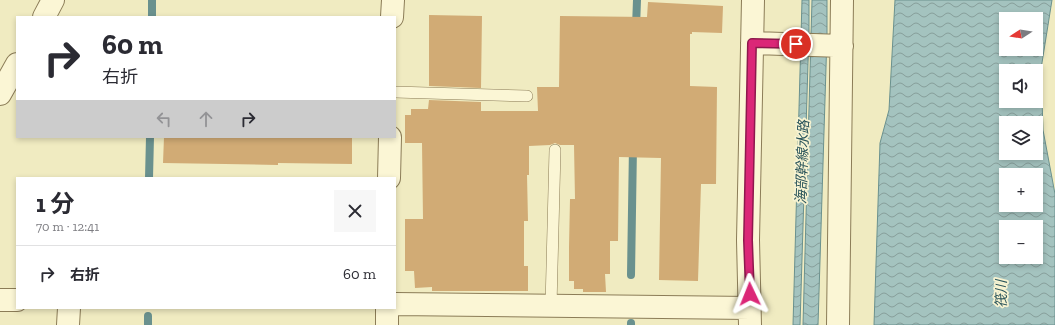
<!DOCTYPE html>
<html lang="ja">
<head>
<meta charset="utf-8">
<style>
	:root { --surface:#fff; --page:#f7f7f7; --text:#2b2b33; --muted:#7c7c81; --line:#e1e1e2 }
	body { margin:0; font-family:"Zilla Slab","Noto Sans JP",serif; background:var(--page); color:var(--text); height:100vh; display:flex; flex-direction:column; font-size:15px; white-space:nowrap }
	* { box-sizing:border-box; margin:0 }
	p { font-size:13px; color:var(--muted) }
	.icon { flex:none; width:22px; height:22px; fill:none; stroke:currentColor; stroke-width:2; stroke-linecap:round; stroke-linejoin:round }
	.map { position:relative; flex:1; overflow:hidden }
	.panel { position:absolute; left:16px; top:177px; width:380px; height:132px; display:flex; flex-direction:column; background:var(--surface); border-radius:0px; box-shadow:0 2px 6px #0003 }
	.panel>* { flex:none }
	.banner { position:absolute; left:16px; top:16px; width:380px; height:122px; border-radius:0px; box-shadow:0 2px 6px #0003; background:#fff; color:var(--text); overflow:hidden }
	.needle { width:26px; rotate:258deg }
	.controls { position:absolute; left:999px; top:12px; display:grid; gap:8px }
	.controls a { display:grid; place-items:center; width:44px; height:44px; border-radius:0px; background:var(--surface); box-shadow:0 2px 6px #0003; font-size:20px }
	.pin { position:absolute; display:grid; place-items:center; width:34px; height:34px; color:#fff; margin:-17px; border:2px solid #fff; border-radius:50%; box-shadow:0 1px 4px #0007 }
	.me { position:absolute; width:44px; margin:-22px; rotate:358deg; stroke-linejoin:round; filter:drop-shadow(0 0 3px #0008) }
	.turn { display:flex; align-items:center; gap:14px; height:84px; padding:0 20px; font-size:18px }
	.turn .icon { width:52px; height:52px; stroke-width:2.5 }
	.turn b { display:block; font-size:28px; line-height:34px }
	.lanes { display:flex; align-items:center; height:38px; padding:0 20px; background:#0003; justify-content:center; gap:20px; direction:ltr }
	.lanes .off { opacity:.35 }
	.round { display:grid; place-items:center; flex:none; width:42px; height:42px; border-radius:0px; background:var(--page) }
	.overview { display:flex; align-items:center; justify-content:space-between; height:68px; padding:0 20px }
	h1 { font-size:24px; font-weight:700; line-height:30px }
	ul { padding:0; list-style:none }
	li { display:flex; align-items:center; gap:12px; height:56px; padding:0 20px; border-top:1px solid var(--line) }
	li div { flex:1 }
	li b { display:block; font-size:15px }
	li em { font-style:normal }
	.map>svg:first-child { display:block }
	.water { fill:url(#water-waves); stroke:#6a918e; fill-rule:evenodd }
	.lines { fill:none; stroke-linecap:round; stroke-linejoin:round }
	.stream { stroke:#6a918e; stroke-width:8 }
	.building { fill:#d1ab75 }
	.service-casing { stroke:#8b7c57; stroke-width:12 }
	.minor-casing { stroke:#8b7c57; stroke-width:24 }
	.tertiary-casing { stroke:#8b7c57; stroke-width:24 }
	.service { stroke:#fbf6d5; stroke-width:11 }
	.minor { stroke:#fbf6d5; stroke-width:22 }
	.tertiary { stroke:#fbf6d5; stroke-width:22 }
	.route-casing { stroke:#8e194d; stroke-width:10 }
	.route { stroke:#db2777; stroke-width:7 }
	.labels { text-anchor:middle; stroke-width:3.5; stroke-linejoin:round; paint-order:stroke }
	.water-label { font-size:14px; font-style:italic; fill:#2b555b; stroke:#f7f3d1 }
</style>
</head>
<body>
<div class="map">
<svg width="1055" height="325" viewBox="0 0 1055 325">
	<defs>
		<pattern id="water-waves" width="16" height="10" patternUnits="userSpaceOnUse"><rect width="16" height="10" fill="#a4c3bf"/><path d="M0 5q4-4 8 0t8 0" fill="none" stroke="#879f9b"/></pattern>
	</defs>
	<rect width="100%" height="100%" fill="#f0ebc1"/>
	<path class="water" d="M 802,0 L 809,0 L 809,30 L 800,325 L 793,325 Z
		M 812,0 L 827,0 L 827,35 L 818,325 L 803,325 Z
		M 895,0 L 1052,0 L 1041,69 L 1043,130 L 1055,194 L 1055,325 L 874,325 L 880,143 L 889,110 ZM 1006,19 L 1036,19 L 1036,49 L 1006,49 ZM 1006,71 L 1036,71 L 1036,101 L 1006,101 ZM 1006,123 L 1036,123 L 1036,153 L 1006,153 ZM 1006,175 L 1036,175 L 1036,205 L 1006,205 ZM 1006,227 L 1036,227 L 1036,257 L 1006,257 Z"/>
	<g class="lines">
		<path class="stream" d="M 152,17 L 152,0
			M 636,27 L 637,0
			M 149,178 L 150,137
			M 631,275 L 633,146
			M 148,325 L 148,316
			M 631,325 L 631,323"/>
	</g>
	<path class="building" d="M 648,2 L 723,6 L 722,33 L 692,32 L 692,34 L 690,34 L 690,86 L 717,87 L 716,184 L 701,184 L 698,281 L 659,280 L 661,158 L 619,157 L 618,241 L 610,241 L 610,274 L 605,274 L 606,292 L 583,292 L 583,289 L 574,289 L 574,281 L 569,281 L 569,247 L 570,199 L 575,199 L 574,145 L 560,145 L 555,143 L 550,145 L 529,146 L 529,175 L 527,175 L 528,221 L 524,221 L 524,266 L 528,266 L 528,291 L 432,291 L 432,287 L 415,288 L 414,271 L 405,271 L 405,219 L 423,219 L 422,143 L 405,143 L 405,115 L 411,115 L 411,109 L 428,109 L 429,100 L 481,102 L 481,111 L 538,111 L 537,87 L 559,87 L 560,16 L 647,17 Z
		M 429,15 L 482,16 L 481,88 L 429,86 Z
		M 164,137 L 352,137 L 352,164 L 278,163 L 278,165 L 163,163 Z"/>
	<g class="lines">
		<g class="service-casing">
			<path id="service" d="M 395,92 L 527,96
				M 551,306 L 555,150"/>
		</g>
		<g class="minor-casing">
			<path id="minor" d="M 392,17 L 393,0
				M 752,43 L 842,46
				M 389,178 L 390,137
				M 0,300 L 17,300
				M 395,304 L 750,308
				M 68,325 L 69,308
				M 387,325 L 387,308
				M 750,325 L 748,240 L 753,0
				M 838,325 L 842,0"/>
		</g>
		<g class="tertiary-casing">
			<path id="tertiary" d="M 44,17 L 53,0
				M 0,94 L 17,64"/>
		</g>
		<use href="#service" class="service"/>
		<use href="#minor" class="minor"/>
		<use href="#tertiary" class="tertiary"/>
	</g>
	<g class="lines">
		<g class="route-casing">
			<path id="route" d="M 750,294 L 748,240 L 752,43 L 796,44"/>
		</g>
		<use href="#route" class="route"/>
	</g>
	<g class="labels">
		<g class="water-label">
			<text transform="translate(802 162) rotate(-88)" y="5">海部幹線水路</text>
			<text transform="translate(1001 294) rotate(-90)" y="5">筏川</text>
		</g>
	</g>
</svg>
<div class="controls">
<a><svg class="needle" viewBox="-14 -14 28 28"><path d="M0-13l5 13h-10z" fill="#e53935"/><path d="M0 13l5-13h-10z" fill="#7c7c81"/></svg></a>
<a><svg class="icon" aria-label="sound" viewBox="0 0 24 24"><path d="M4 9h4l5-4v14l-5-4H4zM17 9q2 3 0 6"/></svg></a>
<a><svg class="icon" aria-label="layers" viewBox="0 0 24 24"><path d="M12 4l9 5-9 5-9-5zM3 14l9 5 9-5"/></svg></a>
<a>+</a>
<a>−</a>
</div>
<div class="pin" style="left:796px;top:44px;background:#d93025"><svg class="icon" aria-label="arrive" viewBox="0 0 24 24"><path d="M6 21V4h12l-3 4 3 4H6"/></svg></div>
<svg class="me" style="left:750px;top:294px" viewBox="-20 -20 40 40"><path d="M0-17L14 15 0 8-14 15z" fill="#db2777" stroke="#fff" stroke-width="4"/></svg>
<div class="banner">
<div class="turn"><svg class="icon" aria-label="right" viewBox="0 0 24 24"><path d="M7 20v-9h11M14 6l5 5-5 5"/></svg><div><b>60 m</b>右折</div></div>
<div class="lanes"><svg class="icon off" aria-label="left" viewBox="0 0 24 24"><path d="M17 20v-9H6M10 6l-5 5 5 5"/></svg><svg class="icon off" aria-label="ahead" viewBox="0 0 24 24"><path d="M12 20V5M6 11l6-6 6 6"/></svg><svg class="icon" aria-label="right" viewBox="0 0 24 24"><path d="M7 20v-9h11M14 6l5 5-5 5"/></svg></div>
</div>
<section class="panel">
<div class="overview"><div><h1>1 分</h1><p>70 m · 12:41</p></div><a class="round"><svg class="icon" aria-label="close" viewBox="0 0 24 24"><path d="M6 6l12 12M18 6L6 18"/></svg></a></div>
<ul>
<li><svg class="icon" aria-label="right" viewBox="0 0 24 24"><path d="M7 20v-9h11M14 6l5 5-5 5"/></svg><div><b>右折</b></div><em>60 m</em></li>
</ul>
</section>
</div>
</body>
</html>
